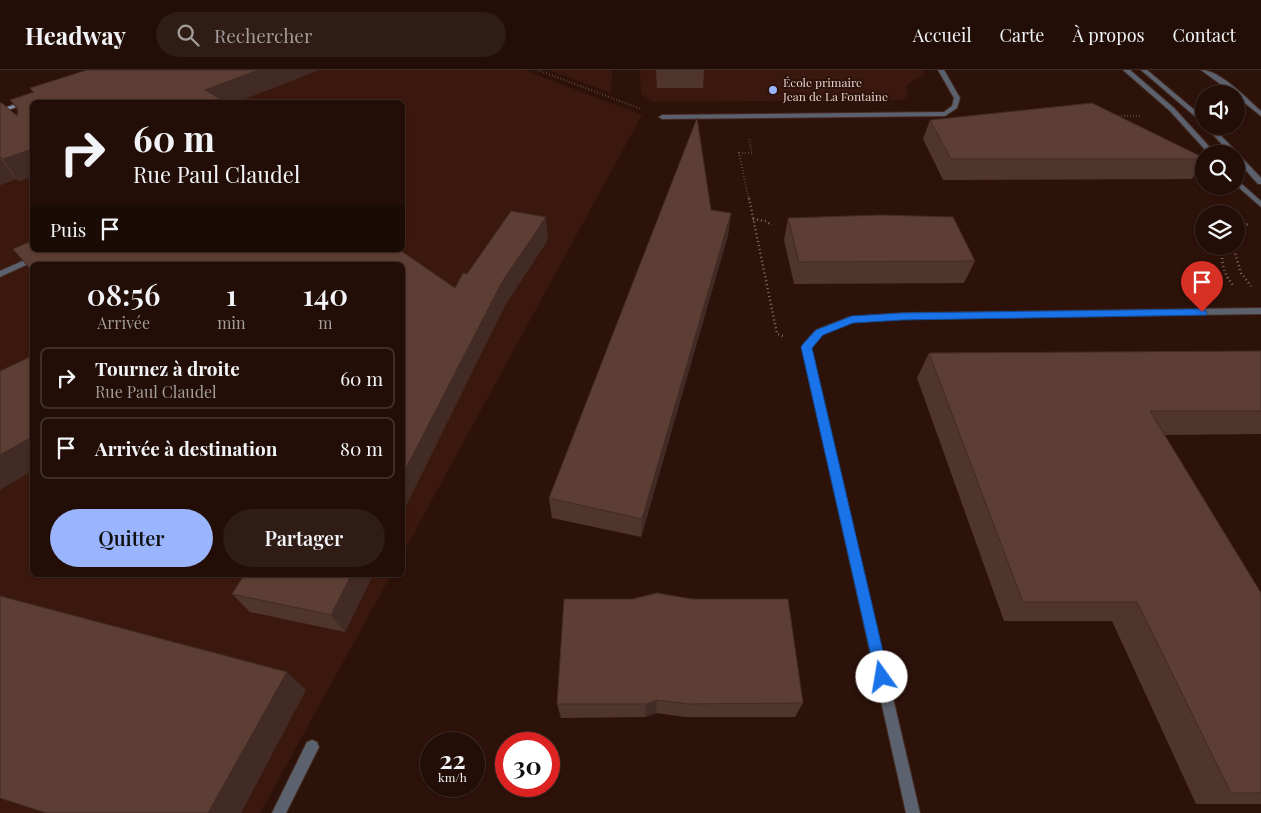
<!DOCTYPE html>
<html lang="fr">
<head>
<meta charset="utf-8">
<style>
	:root { --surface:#220e07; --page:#2e1c15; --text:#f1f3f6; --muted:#a29c9b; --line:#3f2e28; --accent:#9ab5fd }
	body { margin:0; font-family:"Playfair Display",serif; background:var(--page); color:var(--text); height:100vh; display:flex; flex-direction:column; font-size:19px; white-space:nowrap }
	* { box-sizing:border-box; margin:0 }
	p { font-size:16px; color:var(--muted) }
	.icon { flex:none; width:28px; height:28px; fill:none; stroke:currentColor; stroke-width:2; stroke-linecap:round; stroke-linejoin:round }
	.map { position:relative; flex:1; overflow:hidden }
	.panel { position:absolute; left:30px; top:192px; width:375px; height:315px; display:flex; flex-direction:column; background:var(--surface); border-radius:8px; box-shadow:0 1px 4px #0004,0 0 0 1px var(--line) }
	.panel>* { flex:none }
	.hud { position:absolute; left:30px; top:30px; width:375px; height:152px; border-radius:8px; box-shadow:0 1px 4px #0004,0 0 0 1px var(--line); background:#220e07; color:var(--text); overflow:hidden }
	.buttons { position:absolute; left:1195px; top:15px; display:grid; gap:10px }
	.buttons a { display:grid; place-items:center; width:50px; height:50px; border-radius:50%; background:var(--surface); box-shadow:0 1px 4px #0004,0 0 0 1px var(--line); font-size:25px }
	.speed { position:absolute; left:420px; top:662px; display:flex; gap:10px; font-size:25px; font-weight:700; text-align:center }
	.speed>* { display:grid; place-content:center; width:65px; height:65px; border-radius:50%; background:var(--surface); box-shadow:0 1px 4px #0004,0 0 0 1px var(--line); line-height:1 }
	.speed small { font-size:12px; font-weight:400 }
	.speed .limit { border:8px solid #d22; background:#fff; color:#111 }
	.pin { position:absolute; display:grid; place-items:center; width:42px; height:42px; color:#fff; margin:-51px -21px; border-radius:50% 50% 50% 0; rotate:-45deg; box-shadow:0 0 5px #0007 }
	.pin .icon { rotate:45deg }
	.me { position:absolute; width:55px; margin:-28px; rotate:347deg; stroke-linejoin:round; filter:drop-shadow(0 0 4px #0008) }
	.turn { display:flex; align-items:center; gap:18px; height:105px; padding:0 20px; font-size:22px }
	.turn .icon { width:65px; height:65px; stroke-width:2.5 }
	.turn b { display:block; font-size:35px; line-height:42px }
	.then { display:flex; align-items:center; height:48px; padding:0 20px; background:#0003; gap:10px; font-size:19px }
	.eta { display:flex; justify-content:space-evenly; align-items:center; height:85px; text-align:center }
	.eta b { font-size:30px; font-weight:600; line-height:35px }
	.action { display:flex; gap:10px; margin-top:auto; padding:10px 20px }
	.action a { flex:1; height:58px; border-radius:30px; background:var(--accent); color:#111; font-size:20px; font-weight:600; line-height:58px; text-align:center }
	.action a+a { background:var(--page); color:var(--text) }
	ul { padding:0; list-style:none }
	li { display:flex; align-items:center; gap:15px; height:62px; margin:0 10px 8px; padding:0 10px; border:2px solid var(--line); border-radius:8px }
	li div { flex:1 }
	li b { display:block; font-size:19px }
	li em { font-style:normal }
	header { display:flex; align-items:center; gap:30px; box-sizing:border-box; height:70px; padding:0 25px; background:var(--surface); border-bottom:1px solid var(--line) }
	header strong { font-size:24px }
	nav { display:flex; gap:28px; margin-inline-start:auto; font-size:18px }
	.search { width:350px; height:45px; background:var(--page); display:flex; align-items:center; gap:12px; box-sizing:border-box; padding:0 18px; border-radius:28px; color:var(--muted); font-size:19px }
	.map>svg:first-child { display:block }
	.built { fill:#3b180d }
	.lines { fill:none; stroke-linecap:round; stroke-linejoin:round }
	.lane-casing { stroke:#462c24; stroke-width:2 }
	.street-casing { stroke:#462c24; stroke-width:2 }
	.secondary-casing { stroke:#462c24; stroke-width:2 }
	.path-far1 { stroke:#836c64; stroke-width:2; stroke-dasharray:0.5 2.5; stroke-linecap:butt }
	.path { stroke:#836c64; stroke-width:2.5; stroke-dasharray:1 3; stroke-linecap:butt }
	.lane { fill:#5c616e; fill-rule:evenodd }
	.street { fill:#5c616e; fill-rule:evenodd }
	.secondary { fill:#828a9f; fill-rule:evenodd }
	.wall { fill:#50352d }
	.shaded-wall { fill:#412b24 }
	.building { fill:#5d3e34; stroke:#412b24 }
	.route { fill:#1a73e8; stroke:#114b97 }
	.poi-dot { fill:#9ab5fd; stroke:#2d1209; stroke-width:2 }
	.labels { text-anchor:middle; stroke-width:4; stroke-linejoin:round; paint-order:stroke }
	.far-poi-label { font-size:12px; fill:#e3cfc9; stroke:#2d1209; text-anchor:start }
</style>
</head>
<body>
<header>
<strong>Headway</strong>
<div class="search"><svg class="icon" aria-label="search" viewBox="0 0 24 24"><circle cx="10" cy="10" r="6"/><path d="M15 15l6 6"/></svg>Rechercher</div>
<nav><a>Accueil</a><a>Carte</a><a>À propos</a><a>Contact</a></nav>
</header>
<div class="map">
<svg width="1261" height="743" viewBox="0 0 1261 743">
	<rect width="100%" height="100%" fill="#2d1209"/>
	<path class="built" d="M 159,0 L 524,0 L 642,45 L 403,483 L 402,195 L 32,195 L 32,505 L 391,505 L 260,743 L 0,743 L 0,52 L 32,41 L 32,180 L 402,180 L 402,32 L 59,32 Z
		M 549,0 L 612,0 L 611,23 Z
		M 640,0 L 923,0 L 925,4 L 906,15 L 907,26 L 903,30 L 653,32 L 641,24 Z"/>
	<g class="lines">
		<g class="lane-casing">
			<path id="lane" d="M 1201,0 C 1220,0 1246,28 1261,41 L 1261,46 L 1236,26 L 1236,24 L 1234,24 Z
				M 47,180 L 58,180 L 0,207 L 0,201 Z
				M 312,670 L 317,672 L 319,677 L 286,743 L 272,743 L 307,672 Z"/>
		</g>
		<g class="street-casing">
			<path id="street" d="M 938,0 L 944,0 L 960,28 L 957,38 L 945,46 L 662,49 L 659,47 L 662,45 L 944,42 L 952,36 L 954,28 Z
				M 1123,0 L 1130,0 L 1174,38 L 1216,84 L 1209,84 L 1170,41 Z
				M 1141,0 L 1147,0 L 1204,48 L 1204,54 Z
				M 1205,56 L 1212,56 L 1261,108 L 1261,114 L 1258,114 L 1236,89 L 1236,84 L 1231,84 Z
				M 1236,109 L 1261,131 L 1261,137 L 1236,115 Z
				M 1261,238 L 1261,244 L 902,249 L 853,252 L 822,264 L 811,278 L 920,743 L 906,743 L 802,277 L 803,275 L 816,260 L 849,247 L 902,243 Z"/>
		</g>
		<g class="secondary-casing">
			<path id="secondary" d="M 26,31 L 31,32 L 0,43 L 0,39 Z"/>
		</g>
		<path class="path-far1" d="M 538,0 L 641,39
			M 1115,46 L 1141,46
			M 749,130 L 739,83 L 752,83 L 749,69"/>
		<path class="path" d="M 749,128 L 777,264 L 783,266
			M 753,149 L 765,151 L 772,155
			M 1236,165 L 1238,159 L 1248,154
			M 1222,176 C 1221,190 1223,205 1234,216
			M 1233,176 L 1241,203 L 1251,216"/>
		<use href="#lane" class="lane"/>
		<use href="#street" class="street"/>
		<use href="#secondary" class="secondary"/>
	</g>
	<path class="wall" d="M 87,0 L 317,0 L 317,1 L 32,32 L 32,107 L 19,111 L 16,109 L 0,115 L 0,33 L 17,46 L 18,41 L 10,30 L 33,22 L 30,18 Z
		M 656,0 L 704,0 L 703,18 L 657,18 Z
		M 930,50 L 1204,88 L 1204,92 L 1192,109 L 943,110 L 923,69 Z
		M 711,140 L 731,143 L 728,165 L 641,467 L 552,448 L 549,428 Z
		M 788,148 L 975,191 L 964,213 L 794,214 L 784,170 Z
		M 1261,281 L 1261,364 L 1164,365 L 1261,523 L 1261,734 L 1196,734 L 1112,551 L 1004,551 L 917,308 L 929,283 Z
		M 244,505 L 373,505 L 345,562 L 250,542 L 232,524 Z
		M 633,529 L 803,633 L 795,647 L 685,647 L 656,643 L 645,647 L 561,648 L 557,634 Z"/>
	<path class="shaded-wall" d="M 258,0 L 317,0 L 317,1 L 237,32 L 211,32 L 205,20 Z
		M 32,79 L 32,107 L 19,111 L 3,89 Z
		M 0,88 L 16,109 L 0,115 Z
		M 731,143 L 728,165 L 641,467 L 642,449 Z
		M 546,147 L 548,170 L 506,234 L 402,444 L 402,406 L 502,212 Z
		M 32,367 L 32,401 L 0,420 L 0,385 Z
		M 351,505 L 373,505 L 345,562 L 331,545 Z
		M 287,602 L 306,620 L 241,743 L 208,743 Z
		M 657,630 L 656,643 L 645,647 L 646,634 Z"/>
	<path class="building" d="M 87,0 L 258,0 L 205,20 L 225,32 L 32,32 L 32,79 L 3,89 L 0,87 L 0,33 L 2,33 L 17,46 L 18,38 L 10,30 L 34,22 L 30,18 Z
		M 1092,33 L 1204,88 L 1204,89 L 951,89 L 930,50 Z
		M 697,48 L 711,140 L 731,143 L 642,449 L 549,428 Z
		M 511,141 L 546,147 L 502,212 L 402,406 L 402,195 L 32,195 L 32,201 L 13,179 L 32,171 L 32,180 L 400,180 L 455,218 L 463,203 L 467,204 Z
		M 881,145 L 953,147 L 975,191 L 799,192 L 788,148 Z
		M 1261,281 L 1261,341 L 1150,341 L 1261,523 L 1261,723 L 1231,723 L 1137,532 L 1023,532 L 929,283 Z
		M 32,286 L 32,367 L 0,385 L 0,301 Z
		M 244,505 L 351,505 L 331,545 L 232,524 Z
		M 657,523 L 692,529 L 788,529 L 803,633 L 688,634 L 657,630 L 646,634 L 557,634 L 564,529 L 633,529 Z
		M 0,526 L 287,602 L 208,743 L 46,743 L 0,728 Z"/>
	<path class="route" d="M 1202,239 L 1207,242 L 1206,245 L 902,250 L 853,253 L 823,265 L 812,278 L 889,607 L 887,612 L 882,614 L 877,612 L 801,277 L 803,274 L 816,260 L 852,246 L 902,243 Z"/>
	<circle class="poi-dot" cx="773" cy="20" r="5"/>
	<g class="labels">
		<g class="far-poi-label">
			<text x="783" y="17">École primaire<tspan x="783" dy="14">Jean de La Fontaine</tspan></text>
		</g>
	</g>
</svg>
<div class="buttons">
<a><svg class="icon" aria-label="sound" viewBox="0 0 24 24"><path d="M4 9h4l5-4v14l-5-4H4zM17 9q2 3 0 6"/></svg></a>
<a><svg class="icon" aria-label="search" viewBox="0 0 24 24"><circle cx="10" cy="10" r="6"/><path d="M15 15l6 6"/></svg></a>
<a><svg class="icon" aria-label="layers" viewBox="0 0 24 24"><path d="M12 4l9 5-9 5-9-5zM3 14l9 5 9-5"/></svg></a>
</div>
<div class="speed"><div>22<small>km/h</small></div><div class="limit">30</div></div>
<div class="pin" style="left:1202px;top:242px;background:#d93025"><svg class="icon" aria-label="arrive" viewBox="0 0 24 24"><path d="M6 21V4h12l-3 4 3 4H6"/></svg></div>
<svg class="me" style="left:882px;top:607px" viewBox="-20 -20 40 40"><circle r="19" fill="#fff"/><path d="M0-13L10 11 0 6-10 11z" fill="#1a73e8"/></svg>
<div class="hud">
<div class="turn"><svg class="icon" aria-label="right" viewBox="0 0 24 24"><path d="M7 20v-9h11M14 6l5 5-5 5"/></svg><div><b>60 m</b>Rue Paul Claudel</div></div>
<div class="then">Puis<svg class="icon" aria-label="arrive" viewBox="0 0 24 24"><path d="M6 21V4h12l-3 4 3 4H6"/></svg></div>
</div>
<section class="panel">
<div class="eta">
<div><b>08:56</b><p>Arrivée</p></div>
<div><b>1</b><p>min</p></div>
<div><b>140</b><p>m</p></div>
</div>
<ul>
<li><svg class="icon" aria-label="right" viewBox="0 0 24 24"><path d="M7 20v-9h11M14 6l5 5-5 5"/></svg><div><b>Tournez à droite</b><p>Rue Paul Claudel</p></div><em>60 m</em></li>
<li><svg class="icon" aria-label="arrive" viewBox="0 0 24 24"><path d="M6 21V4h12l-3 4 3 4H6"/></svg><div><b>Arrivée à destination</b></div><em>80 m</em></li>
</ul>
<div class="action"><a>Quitter</a><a>Partager</a></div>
</section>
</div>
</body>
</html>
